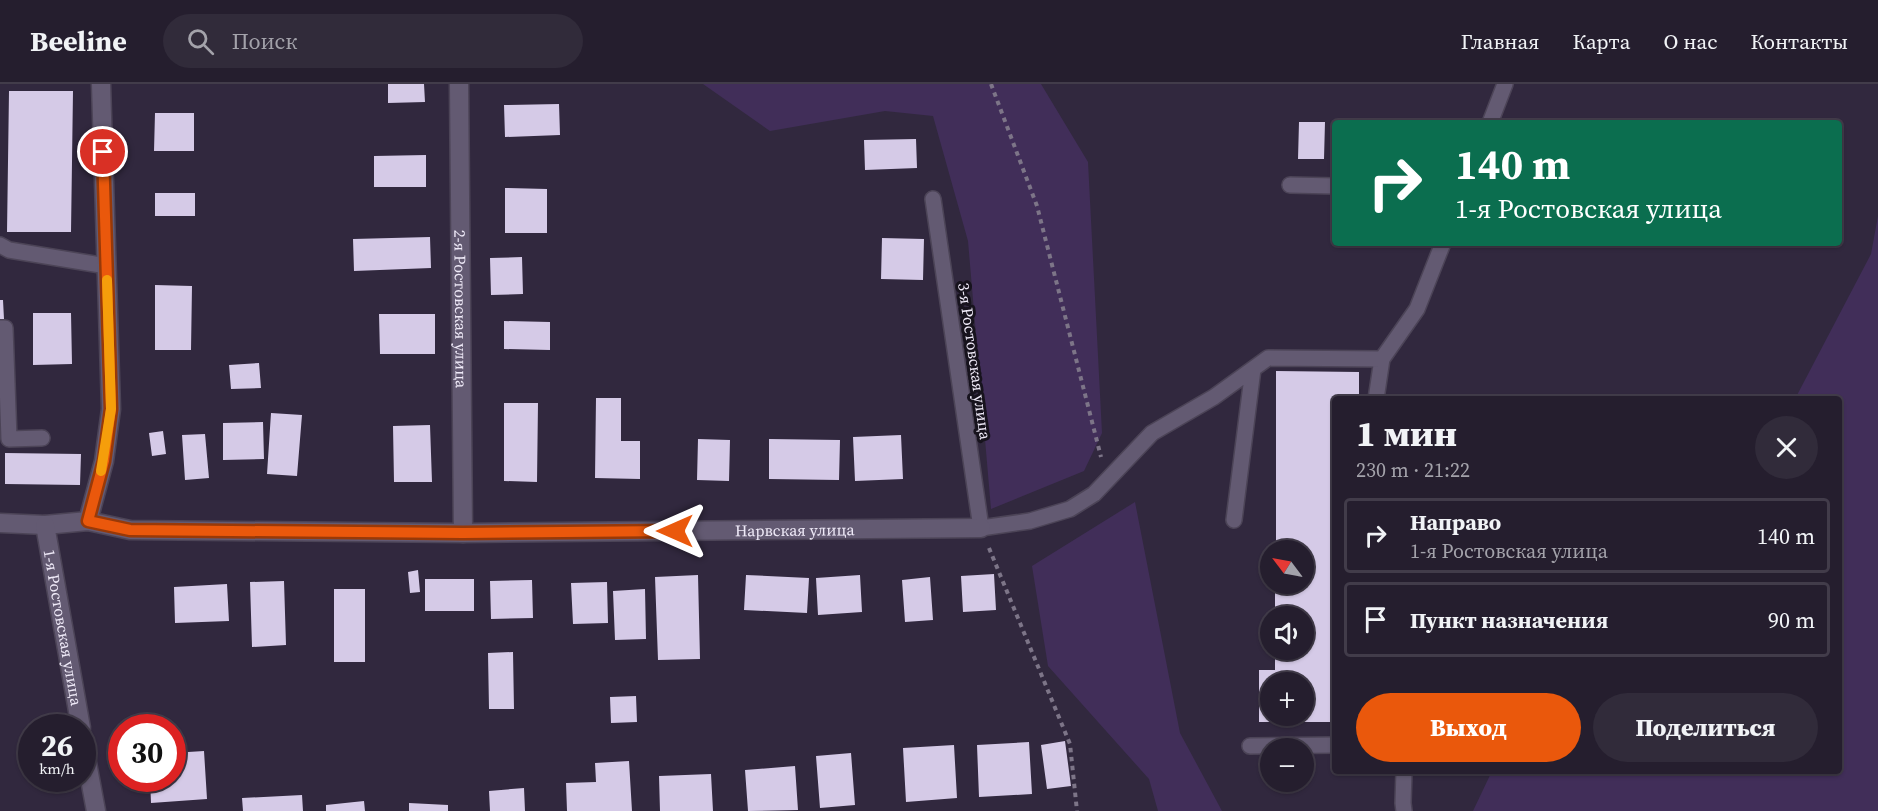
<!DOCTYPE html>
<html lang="ru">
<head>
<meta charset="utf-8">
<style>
	:root { --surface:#251e2e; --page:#312b3a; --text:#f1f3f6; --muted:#a3a2aa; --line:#423c4a; --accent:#ea580c }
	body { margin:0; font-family:"Source Serif 4",serif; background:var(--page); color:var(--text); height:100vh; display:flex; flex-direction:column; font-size:22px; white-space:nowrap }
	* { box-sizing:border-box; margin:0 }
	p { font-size:20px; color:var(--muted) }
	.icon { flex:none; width:33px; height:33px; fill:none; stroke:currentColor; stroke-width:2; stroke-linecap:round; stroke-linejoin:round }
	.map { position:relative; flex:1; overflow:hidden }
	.details { position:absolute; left:1332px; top:312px; width:510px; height:378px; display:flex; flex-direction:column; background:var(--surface); border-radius:6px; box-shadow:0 2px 4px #0004,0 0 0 2px var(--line) }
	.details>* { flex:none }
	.top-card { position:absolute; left:1332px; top:36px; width:510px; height:126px; border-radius:6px; box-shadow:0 2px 4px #0004,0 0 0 2px var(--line); background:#0b6e4f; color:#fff; overflow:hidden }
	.needle { width:39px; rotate:302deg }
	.tools { position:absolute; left:1260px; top:456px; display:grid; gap:12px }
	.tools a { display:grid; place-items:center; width:54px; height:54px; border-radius:50%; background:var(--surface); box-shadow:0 2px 4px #0004,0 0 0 2px var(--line); font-size:30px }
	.speed { position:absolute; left:18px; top:630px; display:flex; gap:12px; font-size:30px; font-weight:700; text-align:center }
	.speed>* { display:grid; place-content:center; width:78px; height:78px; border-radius:50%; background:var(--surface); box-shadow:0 2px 4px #0004,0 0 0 2px var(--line); line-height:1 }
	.speed small { font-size:15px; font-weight:400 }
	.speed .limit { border:9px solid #d22; background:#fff; color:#111 }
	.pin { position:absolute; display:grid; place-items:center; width:51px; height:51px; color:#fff; margin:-26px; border:3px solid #fff; border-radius:50%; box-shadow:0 2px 6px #0007 }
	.me { position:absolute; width:66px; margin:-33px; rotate:270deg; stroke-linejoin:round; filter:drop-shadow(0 0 4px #0008) }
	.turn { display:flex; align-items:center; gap:21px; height:126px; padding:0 24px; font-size:27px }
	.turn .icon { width:78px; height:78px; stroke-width:2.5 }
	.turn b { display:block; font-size:42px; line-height:51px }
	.round { display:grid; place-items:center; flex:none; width:63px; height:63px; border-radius:32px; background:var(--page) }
	.headline { display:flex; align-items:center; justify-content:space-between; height:102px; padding:0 24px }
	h1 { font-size:36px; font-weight:800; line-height:45px }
	.primary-button { display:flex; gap:12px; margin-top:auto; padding:12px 24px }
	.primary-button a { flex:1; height:69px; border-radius:36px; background:var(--accent); color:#fff; font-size:24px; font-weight:800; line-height:69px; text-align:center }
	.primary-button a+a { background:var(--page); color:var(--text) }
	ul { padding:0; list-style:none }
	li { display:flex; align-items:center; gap:18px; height:75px; margin:0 12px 9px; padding:0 12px; border:3px solid var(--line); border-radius:6px }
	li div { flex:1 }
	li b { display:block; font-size:22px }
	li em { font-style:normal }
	header { display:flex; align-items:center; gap:36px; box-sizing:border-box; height:84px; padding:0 30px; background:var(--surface); border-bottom:2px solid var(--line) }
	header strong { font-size:28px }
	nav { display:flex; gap:33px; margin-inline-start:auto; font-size:21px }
	.search { width:420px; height:54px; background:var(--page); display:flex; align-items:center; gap:15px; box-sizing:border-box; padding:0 21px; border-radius:33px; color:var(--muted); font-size:22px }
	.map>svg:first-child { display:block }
	.green { fill:#412e59 }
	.building { fill:#d5cae7; fill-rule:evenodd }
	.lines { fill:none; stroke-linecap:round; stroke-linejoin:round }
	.lane-casing { stroke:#4c4457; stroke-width:18 }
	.street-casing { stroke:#4c4457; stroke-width:21 }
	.path { stroke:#7d7588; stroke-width:4; stroke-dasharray:4.5 4.5; stroke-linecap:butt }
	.lane { stroke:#635a72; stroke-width:15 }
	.street { stroke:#635a72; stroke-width:18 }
	.route-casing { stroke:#983908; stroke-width:15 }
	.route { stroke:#ea580c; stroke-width:10 }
	.slow { stroke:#f59e0b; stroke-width:10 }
	.labels { text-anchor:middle; stroke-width:6; stroke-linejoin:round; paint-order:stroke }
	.street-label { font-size:16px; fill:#efeaf8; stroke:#17131d }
</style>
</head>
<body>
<header>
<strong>Beeline</strong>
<div class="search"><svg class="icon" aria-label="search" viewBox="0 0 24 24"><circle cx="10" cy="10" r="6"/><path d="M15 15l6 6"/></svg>Поиск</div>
<nav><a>Главная</a><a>Карта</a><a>О нас</a><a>Контакты</a></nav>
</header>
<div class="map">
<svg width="1878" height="727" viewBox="0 0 1878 727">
	<rect width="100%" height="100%" fill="#31283e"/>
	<path class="green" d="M 703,0 L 1041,0 L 1088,78 L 1102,349 L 1084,387 L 991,425 L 968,157 L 933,32 L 885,27 L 770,47 Z
		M 1878,132 L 1878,727 L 1473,727 L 1492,687 L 1839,687 L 1839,315 L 1795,315 L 1871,170 Z
		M 1135,418 L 1180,649 L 1222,727 L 1158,727 L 1149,695 L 1048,582 L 1032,482 Z"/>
	<path class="building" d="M 388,0 L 424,0 L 425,18 L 388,19 Z
		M 9,7 L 73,7 L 71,148 L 7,148 Z
		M 559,20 L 560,51 L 505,53 L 504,21 Z
		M 155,29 L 194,29 L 194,67 L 154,67 Z
		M 1299,38 L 1325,38 L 1324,75 L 1298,75 Z
		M 916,55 L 917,84 L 865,86 L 864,56 Z
		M 426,71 L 426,103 L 374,103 L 374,72 Z
		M 505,104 L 547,105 L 547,149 L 505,149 Z
		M 155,109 L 195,109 L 195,132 L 155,132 Z
		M 430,153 L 431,184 L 354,187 L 353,155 Z
		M 882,154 L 924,155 L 923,196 L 881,195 Z
		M 522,173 L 523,210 L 491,211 L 490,174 Z
		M 155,201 L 192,202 L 191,266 L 155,266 Z
		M 0,216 L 3,216 L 4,235 L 0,235 Z
		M 33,229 L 71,229 L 72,280 L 33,281 Z
		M 379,230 L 435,230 L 435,270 L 380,270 Z
		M 504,237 L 550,238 L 550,266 L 504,265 Z
		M 259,279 L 261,304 L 231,305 L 229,281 Z
		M 1276,287 L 1359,288 L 1359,315 L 1335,315 L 1335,638 L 1259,638 L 1259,586 L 1275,586 L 1275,566 L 1304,566 L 1304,532 L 1275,532 L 1275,500 L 1304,500 L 1304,466 L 1276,466 ZM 1270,598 L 1304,598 L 1304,632 L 1270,632 Z
		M 596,314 L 621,314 L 621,357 L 640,357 L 640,395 L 595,394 Z
		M 504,319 L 538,319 L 537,398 L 504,397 Z
		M 271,329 L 302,331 L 297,392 L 267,390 Z
		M 263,338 L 264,375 L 223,376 L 223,339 Z
		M 430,341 L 432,398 L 394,398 L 393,342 Z
		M 163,347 L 166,370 L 152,372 L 149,349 Z
		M 205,350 L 209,394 L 185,396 L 182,351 Z
		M 901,351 L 903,395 L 855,397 L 853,353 Z
		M 698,355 L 730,356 L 729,397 L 697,396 Z
		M 769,355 L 840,356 L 839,396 L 769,395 Z
		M 5,369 L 81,370 L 80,401 L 5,400 Z
		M 418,486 L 420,508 L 410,509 L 408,488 Z
		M 994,490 L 996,526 L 963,528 L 961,492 Z
		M 698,491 L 700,575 L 658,576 L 655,493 Z
		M 746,491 L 809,494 L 807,529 L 744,526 Z
		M 860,491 L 862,528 L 818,531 L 816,494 Z
		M 930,493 L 933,536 L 905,538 L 902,496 Z
		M 425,495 L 474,495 L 474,527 L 425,527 Z
		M 532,496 L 533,534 L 491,535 L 490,497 Z
		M 284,497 L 286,561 L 252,563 L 250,498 Z
		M 607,498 L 608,539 L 573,540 L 571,499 Z
		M 227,500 L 229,537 L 175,539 L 174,503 Z
		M 334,505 L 365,505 L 365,578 L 334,578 Z
		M 645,505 L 646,555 L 615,556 L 613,507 Z
		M 513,568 L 514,625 L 489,625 L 488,569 Z
		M 636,612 L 637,638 L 611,639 L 610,613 Z
		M 1065,657 L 1071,702 L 1047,705 L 1041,661 Z
		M 1029,658 L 1032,710 L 979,713 L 977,661 Z
		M 954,661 L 957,714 L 906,718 L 903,664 Z
		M 204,667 L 207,715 L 151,719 L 150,694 L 172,694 L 172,669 Z
		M 851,669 L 855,721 L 820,724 L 816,672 Z
		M 629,677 L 632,727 L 567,727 L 566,699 L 596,698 L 595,679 Z
		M 795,682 L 798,726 L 748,727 L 745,686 Z
		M 711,690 L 713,727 L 660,727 L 659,692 Z
		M 524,704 L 525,727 L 490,727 L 489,707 Z
		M 302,711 L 303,727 L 243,727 L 242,714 Z
		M 364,717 L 365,727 L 326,727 L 326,721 Z
		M 409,719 L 448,721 L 448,727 L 409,727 Z"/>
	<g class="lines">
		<g class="lane-casing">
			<path id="lane" d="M 1490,39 L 1505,0
				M 1290,101 L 1335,102
				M 933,115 L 981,444 L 1030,437 L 1070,425 L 1094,410 L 1152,349 L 1214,313 L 1268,274 L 1382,275 L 1376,315
				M 0,161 L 9,166 L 107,182
				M 0,244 L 5,244 L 9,355 L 42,354
				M 1382,275 L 1417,225 L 1443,159
				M 1234,436 L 1253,285
				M 1250,662 L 1335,661
				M 1404,687 L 1403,719 L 1404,727"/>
		</g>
		<g class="street-casing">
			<g id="street">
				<path id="s1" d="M 459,0 L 463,449"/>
				<path d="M 88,437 L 104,377 L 111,325 L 101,0"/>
				<path id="s2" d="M 0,439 L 45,441 L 88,437 L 130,446 L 463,449 L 981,444"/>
				<path id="s3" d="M 45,441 L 81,644"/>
				<path d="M 82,652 L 96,727"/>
			</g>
		</g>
		<path class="path" d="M 991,0 L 1037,122 L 1101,373
			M 989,464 L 1070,660 L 1077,727"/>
		<use href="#lane" class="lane"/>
		<use href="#street" class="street"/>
	</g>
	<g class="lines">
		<g class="route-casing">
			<path id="route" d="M 103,68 L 111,325 L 104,377 L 88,437 L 130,446 L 463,449 L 675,447"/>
		</g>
		<use href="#route" class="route"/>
		<path class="slow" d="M 101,387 L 111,325 L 107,196"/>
	</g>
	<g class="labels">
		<g class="street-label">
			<text dy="6" stroke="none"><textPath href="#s1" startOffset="225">2-я Ростовская улица</textPath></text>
			<text transform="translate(975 277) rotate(82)" y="6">3-я Ростовская улица</text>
			<text dy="6" stroke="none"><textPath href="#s2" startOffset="796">Нарвская улица</textPath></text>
			<text dy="6" stroke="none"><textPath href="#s3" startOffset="104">1-я Ростовская улица</textPath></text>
		</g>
	</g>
</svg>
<div class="tools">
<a><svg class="needle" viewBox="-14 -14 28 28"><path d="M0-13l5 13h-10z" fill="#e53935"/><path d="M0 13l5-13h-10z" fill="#a3a2aa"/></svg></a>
<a><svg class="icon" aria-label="sound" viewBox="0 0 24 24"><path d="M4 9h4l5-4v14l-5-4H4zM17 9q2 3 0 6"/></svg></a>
<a>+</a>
<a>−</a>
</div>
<div class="speed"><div>26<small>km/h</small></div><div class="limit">30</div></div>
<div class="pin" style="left:103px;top:68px;background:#d93025"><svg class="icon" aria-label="arrive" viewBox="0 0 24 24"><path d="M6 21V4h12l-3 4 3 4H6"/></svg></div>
<svg class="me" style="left:675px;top:447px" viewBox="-20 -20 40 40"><path d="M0-17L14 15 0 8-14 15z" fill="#ea580c" stroke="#fff" stroke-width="4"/></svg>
<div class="top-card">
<div class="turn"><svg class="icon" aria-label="right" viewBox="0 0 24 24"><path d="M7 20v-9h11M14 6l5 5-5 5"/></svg><div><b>140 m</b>1-я Ростовская улица</div></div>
</div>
<section class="details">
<div class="headline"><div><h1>1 мин</h1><p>230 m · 21:22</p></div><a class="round"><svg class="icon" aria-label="close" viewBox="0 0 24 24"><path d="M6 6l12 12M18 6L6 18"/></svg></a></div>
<ul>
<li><svg class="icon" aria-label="right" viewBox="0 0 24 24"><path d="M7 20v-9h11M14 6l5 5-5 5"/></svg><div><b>Направо</b><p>1-я Ростовская улица</p></div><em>140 m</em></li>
<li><svg class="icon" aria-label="arrive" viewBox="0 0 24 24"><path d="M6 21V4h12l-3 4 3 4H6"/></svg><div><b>Пункт назначения</b></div><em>90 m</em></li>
</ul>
<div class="primary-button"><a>Выход</a><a>Поделиться</a></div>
</section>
</div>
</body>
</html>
